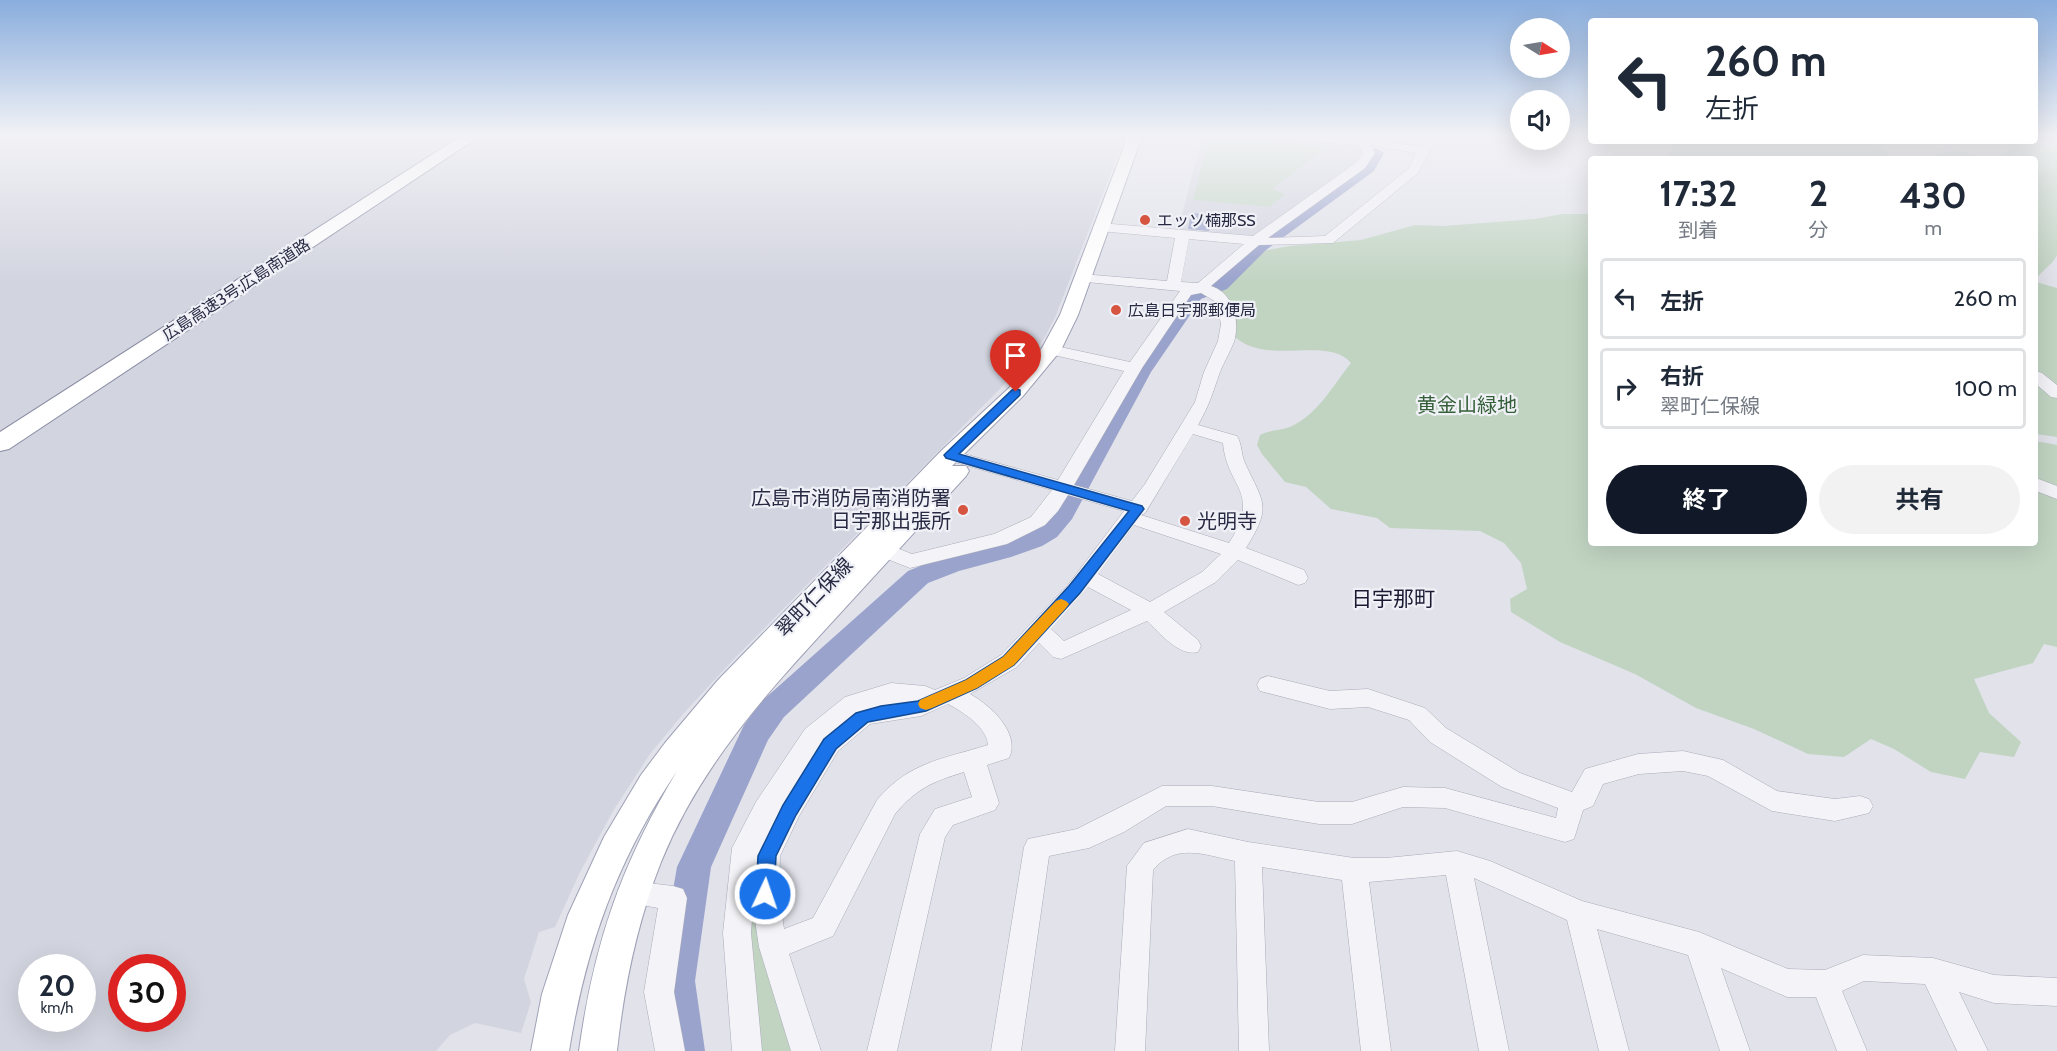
<!DOCTYPE html>
<html lang="ja">
<head>
<meta charset="utf-8">
<style>
	:root { --surface:#fff; --page:#f2f2f3; --text:#1f2937; --muted:#747a83; --line:#e0e1e3; --accent:#111827 }
	body { margin:0; font-family:Cabin,"Noto Sans JP",sans-serif; background:var(--page); color:var(--text); height:100vh; display:flex; flex-direction:column; font-size:22px; white-space:nowrap }
	* { box-sizing:border-box; margin:0 }
	p { font-size:20px; color:var(--muted) }
	.icon { flex:none; width:33px; height:33px; fill:none; stroke:currentColor; stroke-width:2; stroke-linecap:round; stroke-linejoin:round }
	.map { position:relative; flex:1; overflow:hidden }
	.panel { position:absolute; left:1588px; top:156px; width:450px; height:390px; display:flex; flex-direction:column; background:var(--surface); border-radius:6px; box-shadow:0 6px 24px #0002 }
	.panel>* { flex:none }
	.top-card { position:absolute; left:1588px; top:18px; width:450px; height:126px; border-radius:6px; box-shadow:0 6px 24px #0002; background:#fff; color:var(--text); overflow:hidden }
	.needle { width:39px; rotate:101deg }
	.tools { position:absolute; left:1510px; top:18px; display:grid; gap:12px }
	.tools a { display:grid; place-items:center; width:60px; height:60px; border-radius:50%; background:var(--surface); box-shadow:0 6px 24px #0002; font-size:30px }
	.speed { position:absolute; left:18px; top:954px; display:flex; gap:12px; font-size:30px; font-weight:700; text-align:center }
	.speed>* { display:grid; place-content:center; width:78px; height:78px; border-radius:50%; background:var(--surface); box-shadow:0 6px 24px #0002; line-height:1 }
	.speed small { font-size:15px; font-weight:400 }
	.speed .limit { border:9px solid #d22; background:#fff; color:#111 }
	.pin { position:absolute; display:grid; place-items:center; width:51px; height:51px; color:#fff; margin:-62px -26px; border-radius:50% 50% 50% 0; rotate:-45deg; box-shadow:0 0 6px #0007 }
	.pin .icon { rotate:45deg }
	.me { position:absolute; width:66px; margin:-33px; rotate:3deg; stroke-linejoin:round; filter:drop-shadow(0 0 4px #0008) }
	.turn { display:flex; align-items:center; gap:21px; height:126px; padding:0 18px; font-size:27px }
	.turn .icon { width:78px; height:78px; stroke-width:2.5 }
	.turn b { display:block; font-size:42px; line-height:51px }
	.eta { display:flex; justify-content:space-evenly; align-items:center; height:102px; text-align:center }
	.eta b { font-size:36px; font-weight:700; line-height:42px }
	.cta { display:flex; gap:12px; margin-top:auto; padding:12px 18px }
	.cta a { flex:1; height:69px; border-radius:36px; background:var(--accent); color:#fff; font-size:24px; font-weight:700; line-height:69px; text-align:center }
	.cta a+a { background:var(--page); color:var(--text) }
	ul { padding:0; list-style:none }
	li { display:flex; align-items:center; gap:18px; height:81px; margin:0 12px 9px; padding:0 6px; border:3px solid var(--line); border-radius:6px }
	li div { flex:1 }
	li b { display:block; font-size:22px }
	li em { font-style:normal }
	.map>svg:first-child { display:block }
	.built { fill:#d2d4df; fill-rule:evenodd }
	.green { fill:#c1d4c2 }
	.water { fill:#9aa3cc }
	.lines { fill:none; stroke-linecap:round; stroke-linejoin:round }
	.river { fill:#9aa3cc; fill-rule:evenodd }
	.minor-casing { stroke:#aaabb8; stroke-width:1 }
	.major-casing { stroke:#9fa2b6; stroke-width:2 }
	.highway-casing { stroke:#878aa1; stroke-width:2 }
	.minor { fill:#f4f4f8; fill-rule:evenodd }
	.major { fill:#fff; fill-rule:evenodd }
	.highway { fill:#fff; fill-rule:evenodd }
	.route { fill:#1a73e8; stroke:#114b97; stroke-width:1.5 }
	.slow { fill:#f59e0b }
	.poi-dot { fill:#d55540; stroke:#f0f1f7; stroke-width:2 }
	.labels { text-anchor:middle; stroke-width:4.5; stroke-linejoin:round; paint-order:stroke }
	.far-poi-label { font-size:16px; fill:#282a43; stroke:#f0f1f7; text-anchor:start }
	.far-street-label { font-size:16px; fill:#282a43; stroke:#f0f1f7 }
	.park-label { font-size:20px; fill:#355f39; stroke:#f0f1f7 }
	.poi-label { font-size:20px; fill:#282a43; stroke:#f0f1f7; text-anchor:end }
	.street-label { font-size:20px; fill:#282a43; stroke:#f0f1f7 }
	.neighbourhood-label { font-size:21px; fill:#1a1b33; stroke:#f0f1f7 }
</style>
</head>
<body>
<div class="map">
<svg width="2057" height="1051" viewBox="0 0 2057 1051">
	<rect width="100%" height="100%" fill="#e1e2ea"/>
	<path class="built" d="M 0,136 L 1125,136 L 1056,315 L 1045,337 L 1029,359 L 732,661 L 683,714 L 650,754 L 613,811 L 580,872 L 555,927 L 539,932 L 524,979 L 531,1002 L 521,1033 L 475,1023 L 450,1035 L 436,1051 L 0,1051 ZM 32,968 L 82,968 L 82,1018 L 32,1018 ZM 122,968 L 172,968 L 172,1018 L 122,1018 Z
		M 1202,136 L 1254,136 L 1353,143 L 1360,144 L 1365,152 L 1358,164 L 1257,238 L 1178,231 Z"/>
	<path class="green" d="M 1221,138 L 1327,146 L 1328,146 L 1272,189 L 1285,194 L 1269,207 L 1193,200 L 1208,141 Z
		M 1681,141 L 1714,144 L 1715,141 L 1873,141 L 1894,159 L 1668,159 L 1667,157 L 1673,145 Z
		M 2040,144 L 2057,147 L 2057,255 C 2052,266 2042,269 2036,280 L 2036,159 L 1935,159 L 1933,155 L 1958,151 L 1988,159 L 2024,145 Z
		M 1562,214 L 1591,214 L 1592,543 L 2036,543 L 2036,441 L 2057,445 L 2057,647 L 2044,644 L 2033,663 L 1974,679 L 1989,713 L 2021,742 L 2014,757 L 1980,752 L 1965,779 L 1931,772 L 1894,749 L 1871,739 L 1844,757 L 1808,754 L 1754,729 L 1696,708 L 1635,674 L 1560,642 L 1511,612 L 1510,599 L 1527,589 L 1521,563 L 1504,543 L 1480,531 L 1390,528 L 1377,518 L 1331,509 L 1306,487 L 1285,482 L 1262,454 L 1257,445 L 1260,435 C 1271,429 1282,431 1292,426 C 1318,414 1334,384 1351,363 C 1328,335 1266,367 1234,336 C 1226,328 1219,301 1215,289 L 1223,284 L 1242,265 L 1262,251 L 1290,246 L 1361,240 L 1415,225 L 1443,226 L 1535,219 Z
		M 2036,282 L 2057,288 L 2057,437 L 2036,434 L 2036,421 L 2038,421 L 2036,416 Z
		M 765,830 L 793,1051 L 758,1051 L 748,954 L 752,851 Z"/>
	<path class="water" d="M 1191,213 L 1212,214 L 1209,231 L 1188,229 Z"/>
	<g class="lines">
		<path class="river" d="M 1376,148 L 1384,153 L 1374,171 L 1266,250 L 1227,289 L 1201,299 L 1151,372 L 1072,519 L 1057,537 L 1042,546 L 1011,557 L 959,571 L 928,583 L 784,717 L 768,740 L 711,867 L 695,981 L 705,1051 L 665,1051 L 657,981 L 677,867 L 744,725 L 762,701 L 908,571 L 940,558 L 1009,540 L 1037,526 L 1049,514 L 1129,372 L 1187,291 L 1213,281 L 1254,242 L 1362,165 L 1370,150 Z"/>
		<g class="minor-casing">
			<path id="minor" d="M 1278,136 L 1363,136 L 1365,138 L 1420,147 L 1429,136 L 1441,136 L 1429,152 L 1418,173 L 1333,243 L 1259,245 L 1211,286 C 1234,293 1240,321 1234,342 C 1230,352 1224,362 1220,372 C 1213,392 1209,406 1198,425 L 1237,436 C 1242,444 1241,454 1245,463 C 1264,504 1272,506 1246,548 L 1304,570 L 1308,578 L 1305,583 L 1298,585 L 1238,560 L 1216,582 L 1164,612 L 1198,640 L 1201,646 L 1198,652 C 1179,657 1160,633 1147,621 L 1061,659 L 1053,657 L 1039,643 L 1017,667 L 970,694 C 990,705 1021,733 1009,758 L 987,765 L 999,803 L 995,810 L 953,825 L 945,837 L 897,1051 L 867,1051 L 920,834 L 935,809 L 972,797 L 964,772 C 932,782 917,788 895,814 L 833,936 L 789,954 L 821,1051 L 791,1051 L 759,947 L 753,906 L 751,933 L 762,1051 L 732,1051 L 723,933 L 732,848 L 756,802 L 805,729 L 845,697 L 891,683 L 925,686 L 935,690 L 964,678 L 1001,655 L 1068,585 L 1124,511 L 1068,495 L 1058,511 L 1045,525 L 1007,544 L 910,568 L 877,555 L 874,550 L 877,545 L 884,543 L 912,554 L 994,534 L 1031,517 L 1052,490 L 944,459 L 941,455 L 944,451 L 950,450 L 1058,480 L 1124,371 L 1045,353 L 1043,350 L 1051,345 L 1130,362 L 1180,291 L 1076,281 L 1074,278 L 1081,274 L 1167,281 L 1175,238 L 1100,231 L 1093,227 L 1100,223 L 1253,236 L 1357,162 L 1363,153 L 1358,145 L 1283,139 ZM 1370,145 L 1416,153 L 1409,168 L 1325,236 L 1268,238 L 1365,168 L 1375,153 ZM 1189,239 L 1244,244 L 1198,283 L 1181,282 ZM 1201,293 L 1216,302 L 1221,324 L 1218,341 L 1204,372 L 1195,402 L 1145,484 L 1132,501 L 1074,485 L 1142,368 L 1191,295 ZM 1193,434 L 1223,443 C 1227,489 1262,491 1229,543 L 1141,515 L 1145,513 ZM 1134,525 L 1221,554 L 1202,572 L 1150,602 L 1098,574 ZM 1088,587 L 1131,610 L 1064,641 L 1051,629 ZM 948,704 C 963,712 987,727 988,745 C 943,759 909,762 877,800 L 813,918 L 784,929 L 779,894 L 780,856 L 799,816 L 838,751 L 870,724 L 921,716 Z
				M 1937,141 L 1950,141 L 1939,150 L 1933,146 Z
				M 2036,371 L 2042,373 L 2057,385 L 2057,398 L 2051,397 L 2036,384 Z
				M 2036,478 L 2057,486 L 2057,499 L 2036,491 Z
				M 1268,676 L 1330,691 L 1368,689 L 1425,708 L 1446,728 L 1520,773 L 1572,792 L 1585,769 L 1638,754 L 1683,751 L 1723,760 L 1777,791 L 1835,799 L 1860,796 L 1869,799 L 1873,806 L 1869,813 L 1835,821 L 1772,811 L 1708,776 L 1683,771 L 1639,774 L 1603,784 L 1593,806 L 1583,810 L 1574,839 L 1565,842 L 1445,808 L 1403,807 L 1352,824 L 1319,824 L 1212,806 L 1166,806 L 1124,832 L 1089,848 L 1049,856 L 1021,1051 L 991,1051 L 1024,847 L 1028,839 L 1077,829 L 1162,786 L 1212,786 L 1319,802 L 1352,802 L 1403,787 L 1445,788 L 1556,818 L 1558,808 L 1502,787 L 1430,742 L 1409,720 L 1368,707 L 1330,709 L 1260,691 L 1257,685 L 1260,679 Z
				M 1188,829 L 1248,842 L 1354,858 L 1386,858 L 1457,851 L 1490,861 L 1582,901 L 1699,932 L 1788,969 L 1825,970 L 1863,955 L 1933,958 L 1994,975 L 2057,978 L 2057,1006 L 1994,1003 L 1959,992 L 1988,1051 L 1957,1051 L 1925,984 L 1864,981 L 1842,991 L 1867,1051 L 1837,1051 L 1816,997 L 1787,997 L 1721,968 L 1750,1051 L 1720,1051 L 1688,955 L 1597,929 L 1629,1051 L 1599,1051 L 1567,920 L 1474,878 L 1509,1051 L 1479,1051 L 1446,875 L 1369,882 L 1391,1051 L 1361,1051 L 1342,880 L 1262,867 L 1269,1051 L 1239,1051 L 1235,861 C 1205,855 1176,842 1153,870 L 1145,1051 L 1115,1051 L 1127,866 L 1144,843 Z
				M 631,881 L 673,886 L 683,889 L 687,898 L 674,992 L 685,1051 L 655,1051 L 644,992 L 658,908 L 621,901 L 617,893 L 621,885 Z"/>
		</g>
		<g class="major-casing">
			<path id="major" d="M 1128,136 L 1142,136 L 1078,315 L 1061,350 L 1023,396 L 952,466 L 966,466 L 969,471 L 966,476 C 922,524 878,572 834,620 C 765,695 700,766 661,862 C 637,923 624,986 617,1051 L 579,1051 C 594,943 621,865 677,771 C 617,860 586,946 569,1051 L 531,1051 L 542,994 L 568,915 L 604,837 L 641,775 L 665,743 L 718,680 L 942,450 L 1009,388 L 1042,348 L 1060,315 Z"/>
		</g>
		<g class="highway-casing">
			<path id="highway" d="M 461,136 L 480,136 L 9,449 L 0,451 L 0,432 Z"/>
		</g>
		<use href="#minor" class="minor"/>
		<use href="#major" class="major"/>
		<use href="#highway" class="highway"/>
	</g>
	<linearGradient id="sky" x2="0" y2="1"><stop stop-color="#89addd"/><stop offset="0.48" stop-color="#f2f2f6"/><stop offset="1" stop-color="#f2f2f6" stop-opacity="0"/></linearGradient>
	<rect width="2057" height="283" fill="url(#sky)"/>
	<path class="route" d="M 1016,389 L 1020,390 L 1020,395 L 959,454 L 1142,506 L 1144,509 L 1080,593 L 1014,665 L 977,688 L 926,711 L 868,722 L 836,749 L 796,815 L 776,856 L 774,894 L 772,900 L 765,903 L 758,900 L 756,894 L 758,856 L 783,805 L 824,739 L 856,713 L 881,706 L 918,701 L 966,680 L 1003,657 L 1069,586 L 1129,511 L 946,458 L 944,455 L 946,453 L 1012,390 Z"/>
	<path class="slow" d="M 1061,599 L 1066,601 L 1069,604 L 1066,608 L 1014,665 L 977,688 L 932,708 L 926,710 L 920,708 L 918,704 L 920,700 L 966,680 L 1003,657 L 1056,601 Z"/>
	<g class="poi-dot">
		<circle cx="1145" cy="220" r="6"/>
		<circle cx="1116" cy="310" r="6"/>
		<circle cx="963" cy="510" r="6"/>
		<circle cx="1185" cy="521" r="6"/>
	</g>
	<g class="labels">
		<g class="far-poi-label">
			<text x="1157" y="226">エッソ楠那SS</text>
			<text x="1128" y="316">広島日宇那郵便局</text>
		</g>
		<g class="far-street-label">
			<text transform="translate(236 289) rotate(-33)" y="6">広島高速3号;広島南道路</text>
		</g>
		<g class="park-label">
			<text x="1467" y="412">黄金山緑地</text>
		</g>
		<g class="poi-label">
			<text x="951" y="505">広島市消防局南消防署<tspan x="951" dy="23">日宇那出張所</tspan></text>
			<text x="1197" y="528" text-anchor="start">光明寺</text>
		</g>
		<g class="street-label">
			<text transform="translate(814 597) rotate(-46)" y="7">翠町仁保線</text>
		</g>
		<g class="neighbourhood-label">
			<text x="1393" y="606">日宇那町</text>
		</g>
	</g>
</svg>
<div class="tools">
<a><svg class="needle" viewBox="-14 -14 28 28"><path d="M0-13l5 13h-10z" fill="#e53935"/><path d="M0 13l5-13h-10z" fill="#747a83"/></svg></a>
<a><svg class="icon" aria-label="sound" viewBox="0 0 24 24"><path d="M4 9h4l5-4v14l-5-4H4zM17 9q2 3 0 6"/></svg></a>
</div>
<div class="speed"><div>20<small>km/h</small></div><div class="limit">30</div></div>
<div class="pin" style="left:1016px;top:392px;background:#d93025"><svg class="icon" aria-label="arrive" viewBox="0 0 24 24"><path d="M6 21V4h12l-3 4 3 4H6"/></svg></div>
<svg class="me" style="left:765px;top:894px" viewBox="-20 -20 40 40"><circle r="17" fill="#1a73e8" stroke="#fff" stroke-width="3"/><path d="M0-11L8 9 0 5-8 9z" fill="#fff"/></svg>
<div class="top-card">
<div class="turn"><svg class="icon" aria-label="left" viewBox="0 0 24 24"><path d="M17 20v-9H6M10 6l-5 5 5 5"/></svg><div><b>260 m</b>左折</div></div>
</div>
<section class="panel">
<div class="eta">
<div><b>17:32</b><p>到着</p></div>
<div><b>2</b><p>分</p></div>
<div><b>430</b><p>m</p></div>
</div>
<ul>
<li><svg class="icon" aria-label="left" viewBox="0 0 24 24"><path d="M17 20v-9H6M10 6l-5 5 5 5"/></svg><div><b>左折</b></div><em>260 m</em></li>
<li><svg class="icon" aria-label="right" viewBox="0 0 24 24"><path d="M7 20v-9h11M14 6l5 5-5 5"/></svg><div><b>右折</b><p>翠町仁保線</p></div><em>100 m</em></li>
</ul>
<div class="cta"><a>終了</a><a>共有</a></div>
</section>
</div>
</body>
</html>
